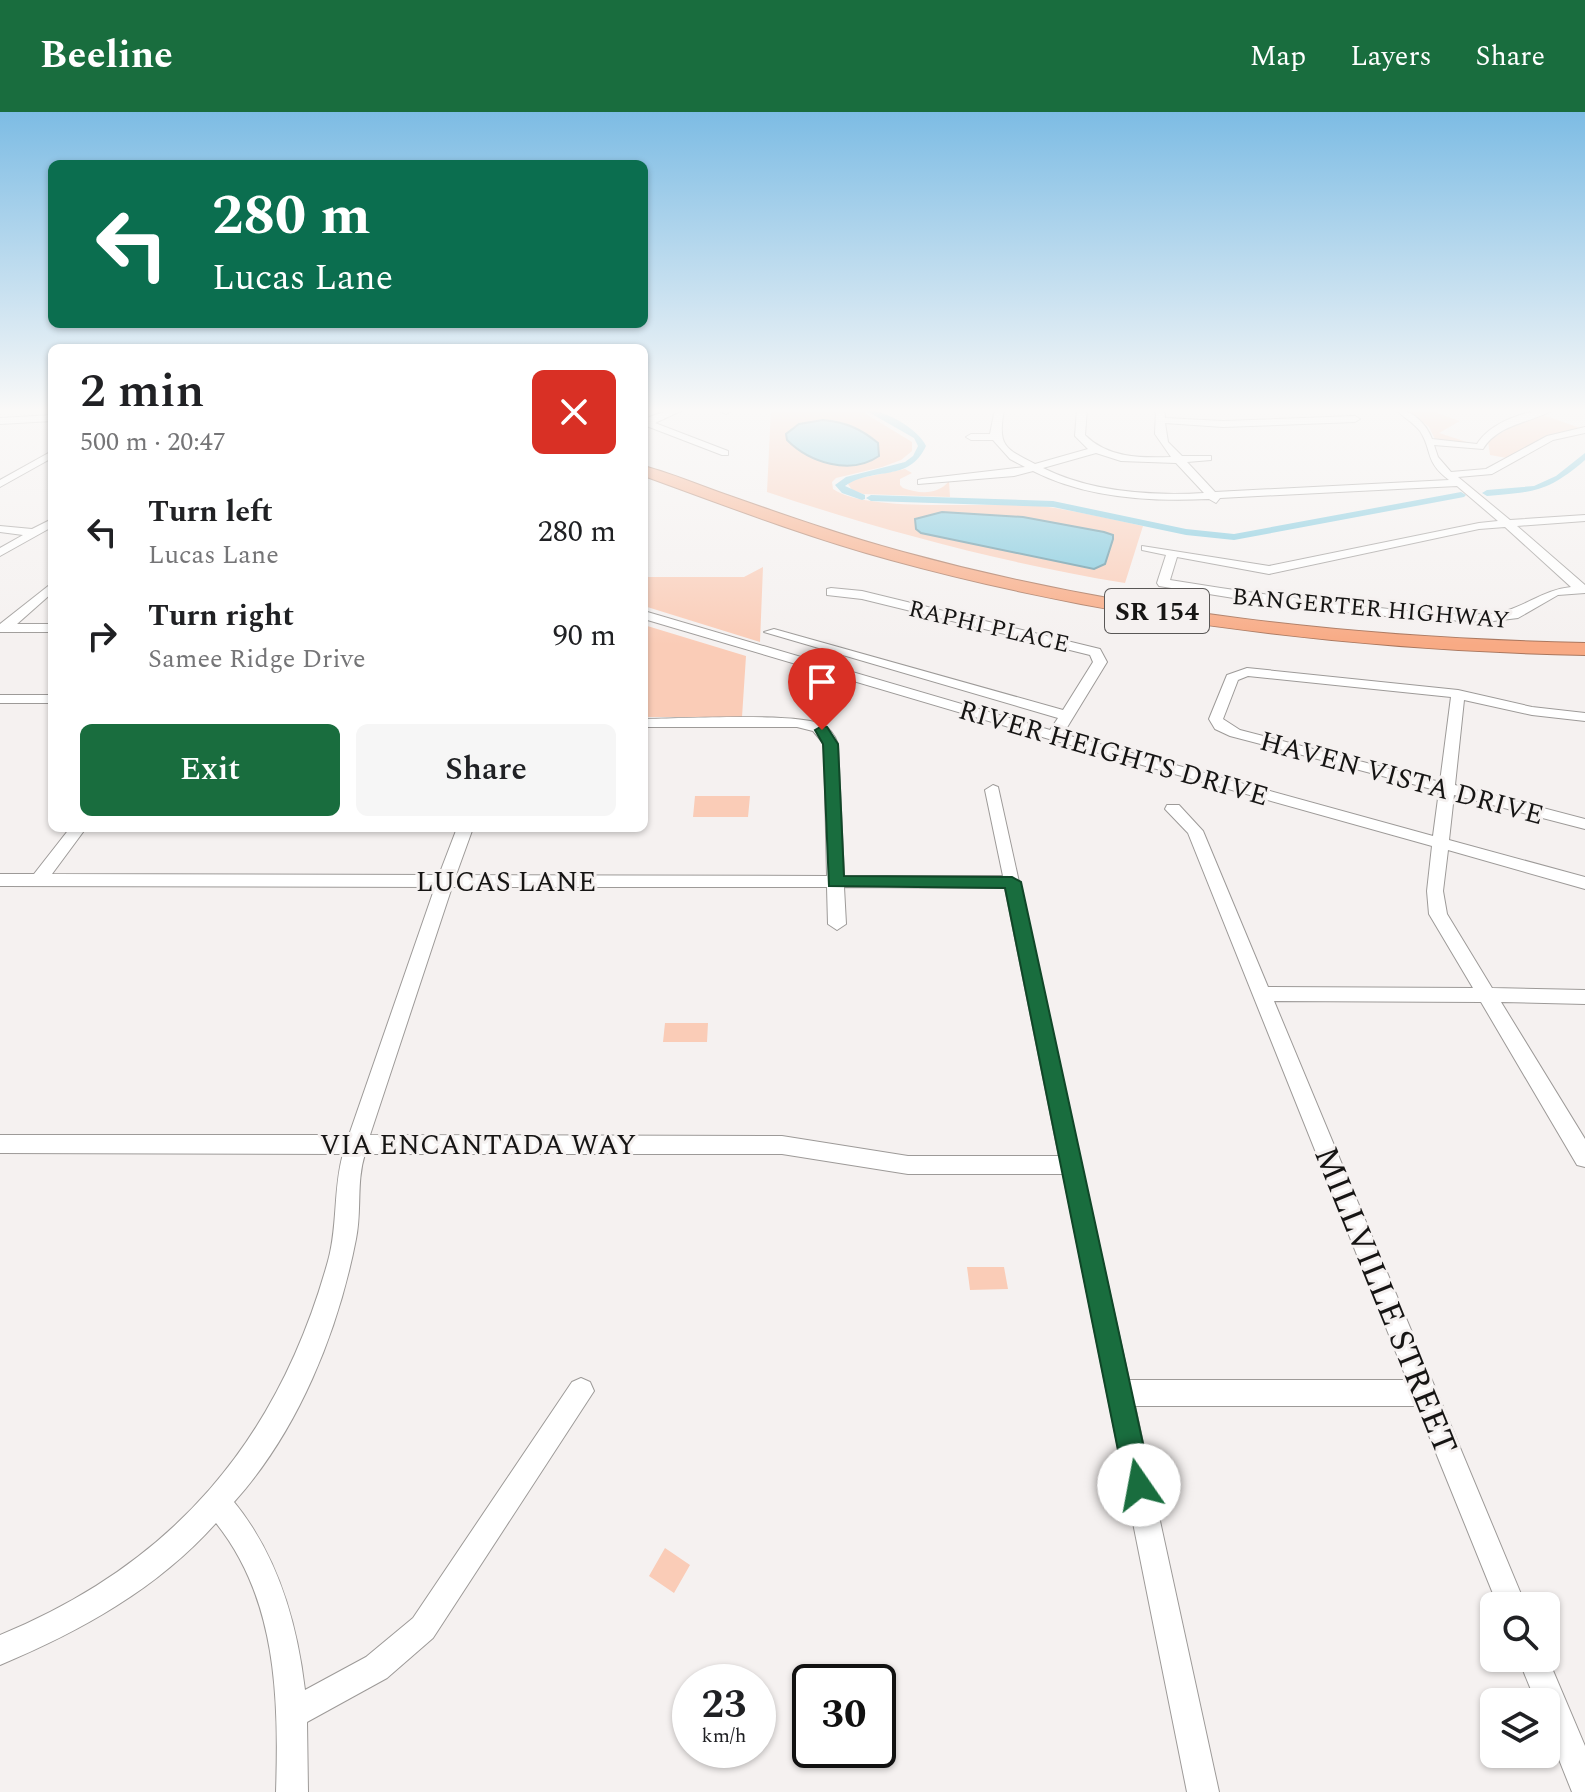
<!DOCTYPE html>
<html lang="en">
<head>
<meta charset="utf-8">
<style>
	:root { --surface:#fff; --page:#f6f6f6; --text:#202124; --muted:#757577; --accent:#196d3e }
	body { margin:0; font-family:Spectral,serif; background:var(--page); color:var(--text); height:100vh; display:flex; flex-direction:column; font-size:30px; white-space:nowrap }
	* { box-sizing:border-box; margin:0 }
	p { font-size:26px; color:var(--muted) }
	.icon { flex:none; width:44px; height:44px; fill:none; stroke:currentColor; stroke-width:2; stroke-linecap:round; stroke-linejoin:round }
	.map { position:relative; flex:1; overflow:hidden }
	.sheet { position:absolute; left:48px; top:232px; width:600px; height:488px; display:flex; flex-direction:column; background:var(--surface); border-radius:12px; box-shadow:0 2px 6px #0004 }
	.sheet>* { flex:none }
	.top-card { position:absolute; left:48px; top:48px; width:600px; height:168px; border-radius:12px; box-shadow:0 2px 6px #0004; background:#0b6e4f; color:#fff; overflow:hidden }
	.fabs { position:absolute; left:1480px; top:1480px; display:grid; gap:16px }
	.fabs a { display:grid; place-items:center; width:80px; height:80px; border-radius:12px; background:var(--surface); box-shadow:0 2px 6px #0004; font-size:40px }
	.speed { position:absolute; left:672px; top:1552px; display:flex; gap:16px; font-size:40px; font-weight:700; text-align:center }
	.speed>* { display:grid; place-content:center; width:104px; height:104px; border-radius:50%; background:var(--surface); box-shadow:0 2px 6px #0004; line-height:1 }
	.speed small { font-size:20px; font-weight:400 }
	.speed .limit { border:4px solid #111; border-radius:12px; background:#fff; color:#111 }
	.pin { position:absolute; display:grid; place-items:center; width:68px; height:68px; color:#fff; margin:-82px -34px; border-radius:50% 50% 50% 0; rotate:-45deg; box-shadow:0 0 8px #0007 }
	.pin .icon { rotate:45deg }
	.me { position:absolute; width:88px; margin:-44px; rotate:348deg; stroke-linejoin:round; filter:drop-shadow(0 0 6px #0008) }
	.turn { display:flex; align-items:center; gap:28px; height:168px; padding:0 32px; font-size:36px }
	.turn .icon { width:104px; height:104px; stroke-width:2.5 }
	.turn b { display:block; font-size:56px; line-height:68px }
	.round { display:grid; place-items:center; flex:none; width:84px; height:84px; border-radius:12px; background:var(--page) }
	.headline { display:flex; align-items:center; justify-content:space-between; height:136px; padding:0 32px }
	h1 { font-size:48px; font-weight:600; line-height:60px }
	.action { display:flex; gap:16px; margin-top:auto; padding:16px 32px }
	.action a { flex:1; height:92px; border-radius:12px; background:var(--accent); color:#fff; font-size:32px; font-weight:600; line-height:92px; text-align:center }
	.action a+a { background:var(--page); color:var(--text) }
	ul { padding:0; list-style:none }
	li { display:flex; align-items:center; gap:24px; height:104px; padding:0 32px }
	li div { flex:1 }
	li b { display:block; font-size:30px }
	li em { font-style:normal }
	header { display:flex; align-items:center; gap:48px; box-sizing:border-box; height:112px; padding:0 40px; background:var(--accent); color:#fff }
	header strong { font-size:38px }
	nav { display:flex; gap:44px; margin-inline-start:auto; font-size:28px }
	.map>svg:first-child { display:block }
	.green { fill:#faccb7 }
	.water { fill:#7dc8dd; stroke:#5e92a1; stroke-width:2 }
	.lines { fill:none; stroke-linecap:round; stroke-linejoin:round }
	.canal { fill:#7dc8dd; fill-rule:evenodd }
	.minor-casing { stroke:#9d9a98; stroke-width:2 }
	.highway-casing { stroke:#a9765d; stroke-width:2 }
	.minor { fill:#fff; fill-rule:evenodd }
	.highway { fill:#f8aa84; fill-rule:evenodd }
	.route { fill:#196d3e; stroke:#104728; stroke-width:2 }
	.labels { text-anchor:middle; stroke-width:6; stroke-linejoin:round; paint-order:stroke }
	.far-street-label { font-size:24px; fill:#161514; stroke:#f5f1f0 }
	.shield { fill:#f5f1f0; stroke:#595756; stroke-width:2 }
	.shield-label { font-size:26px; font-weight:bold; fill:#161514 }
	.street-label { font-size:28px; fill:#161514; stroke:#f5f1f0 }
	.near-street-label { font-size:34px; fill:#161514; stroke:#f5f1f0 }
</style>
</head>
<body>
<header>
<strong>Beeline</strong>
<nav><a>Map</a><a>Layers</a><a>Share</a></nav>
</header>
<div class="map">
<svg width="1585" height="1680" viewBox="0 0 1585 1680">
	<rect width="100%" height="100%" fill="#f5f1f0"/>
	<path class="green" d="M 771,297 L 858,297 L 912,330 L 912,339 L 901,348 L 882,355 L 836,366 L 832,370 L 833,377 C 870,402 989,389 1040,394 C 1075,398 1109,407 1143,414 L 1125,471 C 1003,451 884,419 767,380 Z
		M 1426,297 L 1460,309 L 1439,321 L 1473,332 L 1435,327 L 1429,315 L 1410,299 Z
		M 1543,303 L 1580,316 L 1545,324 L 1507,346 L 1490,343 L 1488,329 L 1514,313 Z
		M 905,357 L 912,361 L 900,367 L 900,373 L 903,376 C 920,382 938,383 949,369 L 950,385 L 863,382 L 852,378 L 848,372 L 856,367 Z
		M 763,455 L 760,530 L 644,494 L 644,465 L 744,465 Z
		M 644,513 L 746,544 L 742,605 L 644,605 Z
		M 695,684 L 750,684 L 748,705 L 693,705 Z
		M 665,911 L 708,911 L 707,930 L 663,930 Z
		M 967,1155 L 1004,1155 L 1008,1177 L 970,1178 Z
		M 665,1436 L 690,1453 L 674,1481 L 649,1464 Z"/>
	<path class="water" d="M 823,308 C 846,310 861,317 878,331 L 879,344 C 850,364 809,350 787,328 L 786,322 L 799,312 Z
		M 942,400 L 1023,405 L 1104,420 L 1113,423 L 1113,427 L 1105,452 L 1094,457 L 921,421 L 916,417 L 915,407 Z"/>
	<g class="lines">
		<path class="canal" d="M 863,297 C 883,297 918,316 926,334 C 909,371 874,354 845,374 L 865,383 L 865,387 L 862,388 L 842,381 L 835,373 L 846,365 L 905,350 L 913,344 L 918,334 L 914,326 Z
			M 1585,341 L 1585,348 C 1548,380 1534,380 1487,384 L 1482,381 L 1487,378 L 1534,374 L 1556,364 Z
			M 1461,380 L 1466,383 L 1464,385 L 1234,428 L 1186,423 L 1053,395 L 871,389 L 866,386 L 871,383 L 1053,389 L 1186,417 L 1234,422 Z"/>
		<g class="minor-casing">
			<path id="minor" d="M 672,297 L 685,297 L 655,311 L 728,339 L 728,343 L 722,343 L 644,313 L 644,307 Z
				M 716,297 L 729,297 L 731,299 L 726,302 Z
				M 995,297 L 1004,297 C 998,333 1003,336 1035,352 L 1088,337 L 1075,324 L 1077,297 L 1087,297 L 1085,323 C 1108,346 1140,346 1171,345 L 1155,322 L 1156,297 L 1164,297 L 1165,306 L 1223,309 L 1355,304 L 1360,307 L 1355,310 L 1223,315 L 1165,311 L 1168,330 L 1182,344 L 1211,344 L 1211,348 L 1187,350 L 1215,380 L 1449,368 C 1424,349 1433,339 1420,319 C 1414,311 1402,304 1395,297 C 1411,297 1427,312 1432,327 L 1477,332 C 1491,309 1530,297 1555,297 C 1532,311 1499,311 1483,337 L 1434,333 L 1438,345 L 1451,360 L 1486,357 L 1547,324 L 1585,315 L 1585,321 L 1553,328 L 1492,362 L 1458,365 L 1510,408 L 1585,403 L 1585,409 L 1517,414 L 1585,473 L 1585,481 L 1558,483 L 1518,506 L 1485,510 L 1405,506 L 1271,492 L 1159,474 L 1157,471 L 1166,443 L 1142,438 L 1142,434 L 1269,454 L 1479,411 L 1498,409 L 1457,374 L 1220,386 L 1216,391 L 1209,387 C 1151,390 1086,386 1033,359 L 1014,364 L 918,372 L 918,368 L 922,367 L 1025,355 L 1010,347 L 993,328 L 971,328 L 966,325 L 971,322 L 990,322 ZM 1096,341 L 1121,349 L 1176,351 L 1204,381 C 1151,384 1091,380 1043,356 ZM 1505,415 L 1571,475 C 1539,478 1520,501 1486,502 C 1448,504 1408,499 1370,495 C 1303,488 1236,479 1170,468 L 1177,445 L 1269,462 L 1479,417 Z
				M 52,303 L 52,309 L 0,312 L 0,306 Z
				M 52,339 L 52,346 L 0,375 L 0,368 Z
				M 52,407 L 52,415 L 0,444 L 0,436 L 23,423 L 0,420 L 0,414 L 32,417 Z
				M 52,471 L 52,481 L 17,512 L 52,512 L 52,520 L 0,520 L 0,512 Z
				M 831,476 L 862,479 L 1100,537 L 1107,550 L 1063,622 L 1433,724 L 1439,679 L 1230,624 L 1215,617 L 1209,607 L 1227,563 L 1247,556 L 1458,578 L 1532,595 L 1585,601 L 1585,609 L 1532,603 L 1464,588 L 1455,673 L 1585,707 L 1585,717 L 1454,683 L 1449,728 L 1585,765 L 1585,777 L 1448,738 L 1443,779 L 1447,802 L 1492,876 L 1585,878 L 1585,892 L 1501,890 L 1585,1027 L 1585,1055 L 1577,1053 L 1481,890 L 1274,889 L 1526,1494 L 1498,1494 L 1417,1294 L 1135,1294 L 1219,1680 L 1187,1680 L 1063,1062 L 908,1062 L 782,1042 L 365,1042 C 356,1070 362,1098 356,1127 C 338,1220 298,1319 234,1390 C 278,1444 297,1510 305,1578 L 366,1545 L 413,1506 L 572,1270 L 581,1266 L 590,1270 L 594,1279 L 433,1526 L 387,1566 L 307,1610 L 308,1680 L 276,1680 C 279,1587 277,1487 216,1411 C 157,1477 81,1519 0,1553 L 0,1523 C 173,1452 278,1329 328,1149 C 338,1114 333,1077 343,1042 L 0,1041 L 0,1023 L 349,1023 L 435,775 L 0,774 L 0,762 L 34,762 L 70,716 L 86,716 L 52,762 L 439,763 L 457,716 L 473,716 L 456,763 L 827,764 L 824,632 L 813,619 L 797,615 L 644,615 L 644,607 C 678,607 799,600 823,613 C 831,617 835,624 838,632 L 844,764 L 1003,764 L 985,678 L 993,673 L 998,675 L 1129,1268 L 1407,1268 L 1188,721 L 1165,697 L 1167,693 L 1179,693 L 1203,719 L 1268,875 L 1473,876 L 1429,802 L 1427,779 L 1432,734 L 1049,627 L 644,507 L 644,499 L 1050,618 L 1058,606 L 764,520 L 774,517 L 1063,598 L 1093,550 L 1090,543 L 862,487 L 827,483 L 827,477 ZM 1248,564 L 1451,585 L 1440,670 L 1240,618 L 1223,607 L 1238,568 ZM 452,775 L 827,775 L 828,812 L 837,818 L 846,812 L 844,775 L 1005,776 L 1059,1044 L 908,1044 L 782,1024 L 370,1023 Z
				M 0,583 L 52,583 L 52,591 L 0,591 Z
				M 1546,1542 L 1585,1634 L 1585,1680 L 1572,1680 L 1546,1615 L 1546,1590 L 1536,1590 L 1518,1546 L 1546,1546 Z"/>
		</g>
		<g class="highway-casing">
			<path id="highway" d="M 644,354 C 673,362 701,374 730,384 C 787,404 844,424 903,440 C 1126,501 1354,526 1585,531 L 1585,543 C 1350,538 1118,510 891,448 C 807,425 726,394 644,364 Z"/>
		</g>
		<use href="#minor" class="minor"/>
		<use href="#highway" class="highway"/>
	</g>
	<linearGradient id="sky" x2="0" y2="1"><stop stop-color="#7dbce4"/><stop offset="0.56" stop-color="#faf9f8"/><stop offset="1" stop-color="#faf9f8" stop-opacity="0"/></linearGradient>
	<rect width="1585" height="533" fill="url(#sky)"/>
	<path class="route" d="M 822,614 L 827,615 L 838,632 L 844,764 L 1012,765 L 1021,770 L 1152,1373 L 1148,1382 L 1139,1386 L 1129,1382 L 1125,1373 L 1005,776 L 829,774 L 823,632 L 815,618 Z"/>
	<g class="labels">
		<g class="far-street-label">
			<text transform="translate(1371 496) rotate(5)" y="8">BANGERTER HIGHWAY</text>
			<text transform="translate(989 514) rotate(13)" y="8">RAPHI PLACE</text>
		</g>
		<rect class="shield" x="1105" y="477" width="104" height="44" rx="6"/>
		<g class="shield-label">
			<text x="1157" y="508">SR 154</text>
		</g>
		<g class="street-label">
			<text transform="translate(1114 640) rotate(16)" y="10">RIVER HEIGHTS DRIVE</text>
			<text transform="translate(1402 665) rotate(15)" y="10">HAVEN VISTA DRIVE</text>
			<text x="506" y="779">LUCAS LANE</text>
			<text x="478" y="1042">VIA ENCANTADA WAY</text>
		</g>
		<g class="near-street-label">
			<text transform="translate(1387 1188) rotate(68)" y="12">MILLVILLE STREET</text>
		</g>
	</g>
</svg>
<div class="fabs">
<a><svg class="icon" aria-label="search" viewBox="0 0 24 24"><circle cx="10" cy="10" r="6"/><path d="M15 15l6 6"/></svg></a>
<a><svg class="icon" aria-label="layers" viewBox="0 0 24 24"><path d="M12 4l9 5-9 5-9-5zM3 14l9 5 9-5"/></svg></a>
</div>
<div class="speed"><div>23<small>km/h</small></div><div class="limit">30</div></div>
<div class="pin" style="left:822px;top:618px;background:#d93025"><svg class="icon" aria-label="arrive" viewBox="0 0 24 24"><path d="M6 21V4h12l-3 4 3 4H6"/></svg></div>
<svg class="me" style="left:1139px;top:1373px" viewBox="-20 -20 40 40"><circle r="19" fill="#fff"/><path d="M0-13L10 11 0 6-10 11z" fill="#196d3e"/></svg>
<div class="top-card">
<div class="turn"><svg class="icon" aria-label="left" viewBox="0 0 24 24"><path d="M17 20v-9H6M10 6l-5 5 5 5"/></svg><div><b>280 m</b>Lucas Lane</div></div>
</div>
<section class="sheet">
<div class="headline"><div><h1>2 min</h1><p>500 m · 20:47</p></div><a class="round" style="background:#d93025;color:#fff"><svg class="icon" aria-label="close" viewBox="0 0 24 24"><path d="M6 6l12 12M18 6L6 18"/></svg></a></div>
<ul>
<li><svg class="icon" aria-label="left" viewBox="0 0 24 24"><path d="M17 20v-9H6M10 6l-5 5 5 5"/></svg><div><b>Turn left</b><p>Lucas Lane</p></div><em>280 m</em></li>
<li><svg class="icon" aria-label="right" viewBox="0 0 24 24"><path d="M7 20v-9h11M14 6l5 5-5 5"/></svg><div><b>Turn right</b><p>Samee Ridge Drive</p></div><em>90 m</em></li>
</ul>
<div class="action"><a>Exit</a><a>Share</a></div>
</section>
</div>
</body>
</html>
